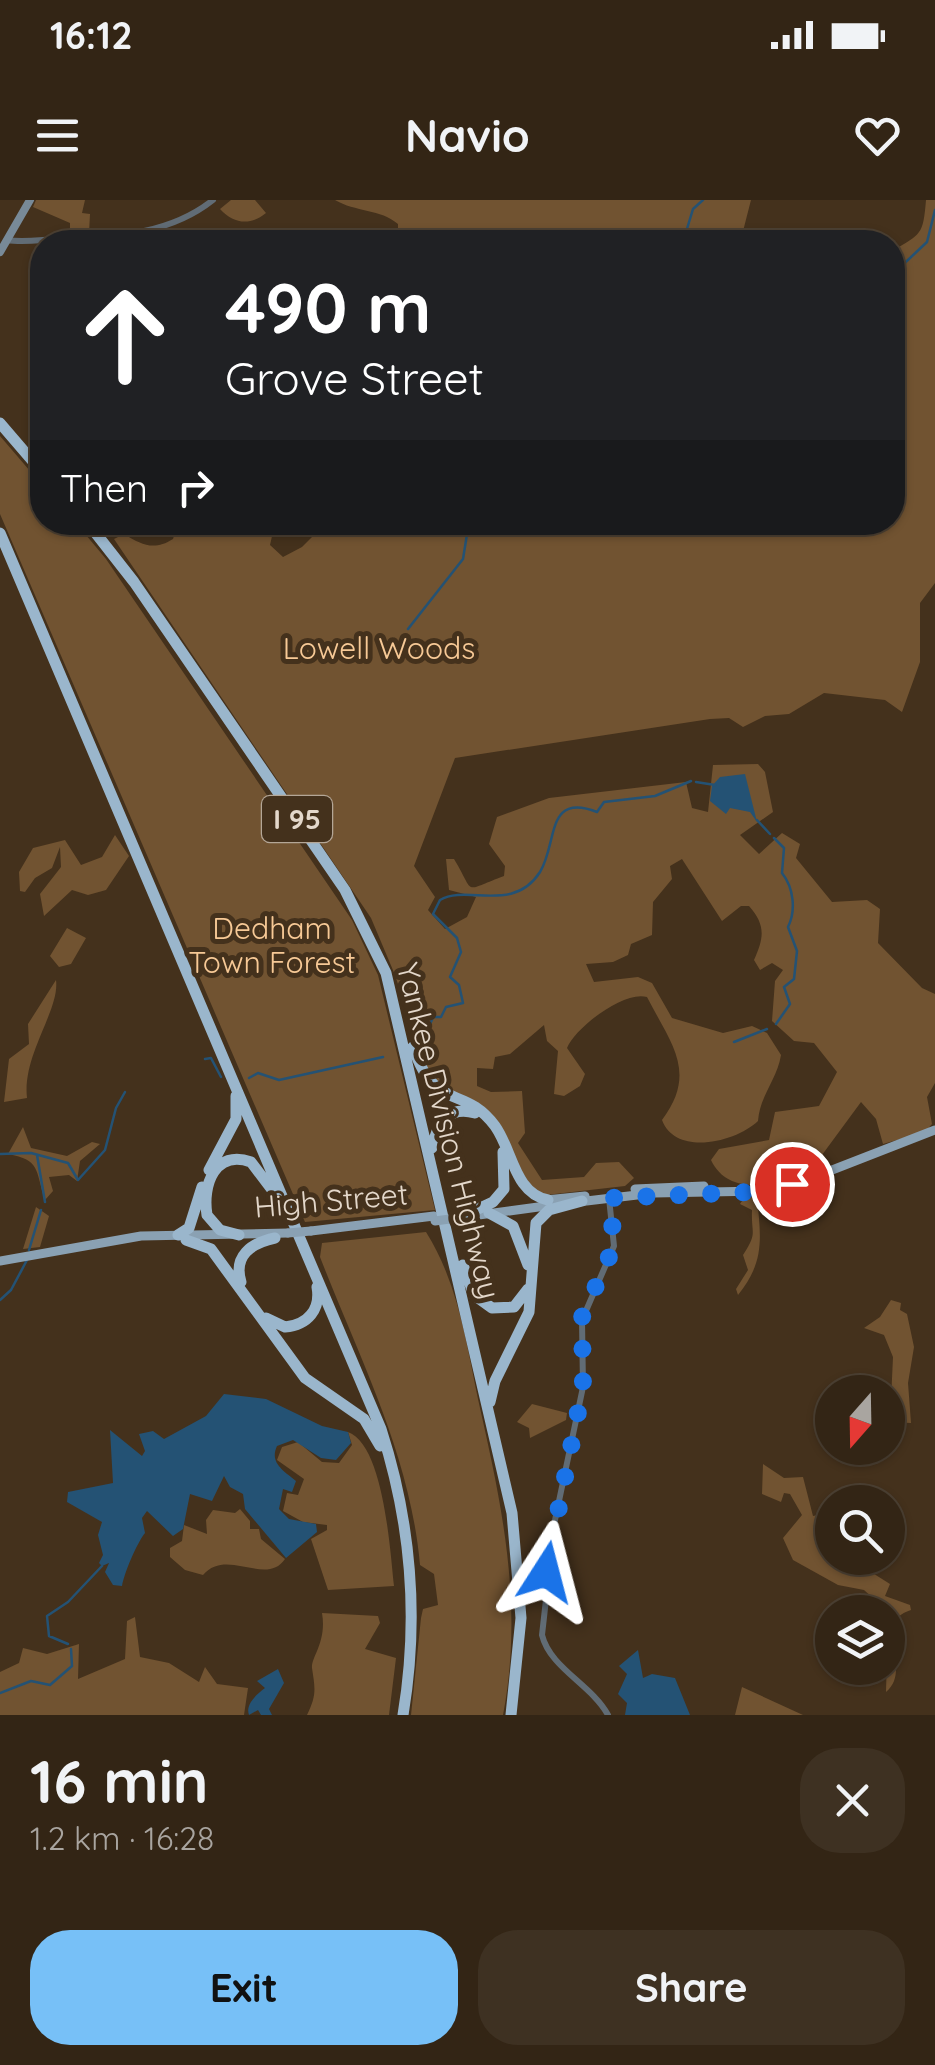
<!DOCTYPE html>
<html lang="en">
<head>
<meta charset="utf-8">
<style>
	:root { --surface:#332515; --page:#3e3122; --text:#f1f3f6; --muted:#a9a5a0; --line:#4e4234; --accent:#77c0f7 }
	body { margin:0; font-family:Quicksand,sans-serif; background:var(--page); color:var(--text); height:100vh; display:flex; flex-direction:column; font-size:38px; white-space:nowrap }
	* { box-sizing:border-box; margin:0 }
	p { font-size:32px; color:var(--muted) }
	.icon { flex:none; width:55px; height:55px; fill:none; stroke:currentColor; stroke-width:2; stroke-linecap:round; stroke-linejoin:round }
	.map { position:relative; height:1515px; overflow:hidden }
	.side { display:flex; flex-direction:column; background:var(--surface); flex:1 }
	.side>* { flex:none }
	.guide { position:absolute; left:30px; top:30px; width:875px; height:305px; border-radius:40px; box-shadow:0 2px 8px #0004,0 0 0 2px var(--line); background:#202124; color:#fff; overflow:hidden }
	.needle { width:65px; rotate:200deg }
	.controls { position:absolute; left:815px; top:1175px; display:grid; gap:20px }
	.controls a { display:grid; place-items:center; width:90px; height:90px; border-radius:50%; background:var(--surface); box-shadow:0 2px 8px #0004,0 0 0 2px var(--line); font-size:50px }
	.pin { position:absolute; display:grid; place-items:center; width:85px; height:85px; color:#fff; margin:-42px; border:5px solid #fff; border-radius:50%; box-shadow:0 2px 10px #0007 }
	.me { position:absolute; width:110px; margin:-55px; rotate:9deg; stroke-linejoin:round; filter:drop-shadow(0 0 8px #0008) }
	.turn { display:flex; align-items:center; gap:35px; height:210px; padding:0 30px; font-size:45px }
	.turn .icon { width:130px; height:130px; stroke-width:2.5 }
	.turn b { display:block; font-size:70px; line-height:85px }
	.then { display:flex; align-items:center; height:95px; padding:0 30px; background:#0003; gap:20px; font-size:38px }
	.round { display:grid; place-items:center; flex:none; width:105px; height:105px; border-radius:40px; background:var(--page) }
	.summary { display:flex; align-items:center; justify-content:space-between; height:170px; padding:0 30px }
	h1 { font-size:60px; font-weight:800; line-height:75px }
	.cta { display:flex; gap:20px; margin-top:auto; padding:20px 30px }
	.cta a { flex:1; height:115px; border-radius:40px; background:var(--accent); color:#111; font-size:40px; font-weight:800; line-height:115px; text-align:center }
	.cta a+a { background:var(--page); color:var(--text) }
	.status { display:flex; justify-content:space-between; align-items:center; height:70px; padding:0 50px; background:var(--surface); direction:ltr }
	.status svg { height:28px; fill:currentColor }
	header { display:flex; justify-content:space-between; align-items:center; height:130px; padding:0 30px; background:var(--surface); font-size:45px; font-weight:800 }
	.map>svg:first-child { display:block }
	.green { fill:#715331 }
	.water { fill:#245274 }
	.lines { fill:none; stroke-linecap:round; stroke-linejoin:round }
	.stream { stroke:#245274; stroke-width:2.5 }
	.tertiary { stroke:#616c75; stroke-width:6 }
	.secondary { stroke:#788a98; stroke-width:8 }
	.primary { stroke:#8aa1b3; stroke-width:9 }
	.motorway { stroke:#9ab6cc; stroke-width:11 }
	.primary-bridge { stroke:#8aa1b3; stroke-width:9 }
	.route { stroke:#1a73e8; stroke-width:18; stroke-dasharray:0 32.4 }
	.labels { text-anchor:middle; stroke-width:10; stroke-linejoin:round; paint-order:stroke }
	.shield { fill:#44311c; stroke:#b4a696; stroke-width:2.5 }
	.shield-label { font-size:28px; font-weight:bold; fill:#e4d8cb }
	.park-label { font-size:30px; fill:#f7c996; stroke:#44311c }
	.street-label { font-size:30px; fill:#e4d8cb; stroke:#44311c }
</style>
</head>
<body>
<div class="status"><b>16:12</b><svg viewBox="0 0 49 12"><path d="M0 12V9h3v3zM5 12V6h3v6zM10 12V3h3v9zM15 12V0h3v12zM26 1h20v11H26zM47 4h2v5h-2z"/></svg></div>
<header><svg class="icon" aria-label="menu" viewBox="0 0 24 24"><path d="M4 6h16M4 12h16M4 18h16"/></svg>Navio<svg class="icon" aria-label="heart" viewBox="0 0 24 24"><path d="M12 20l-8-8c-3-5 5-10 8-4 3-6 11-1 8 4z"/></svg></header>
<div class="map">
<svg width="935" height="1515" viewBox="0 0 935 1515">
	<rect width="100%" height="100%" fill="#44311c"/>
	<path class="green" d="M 36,0 L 85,0 L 82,13 L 90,14 L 89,34 L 70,35 L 70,23 L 33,7 Z
		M 231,0 L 255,0 L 266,13 C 250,26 234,24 220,9 Z
		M 335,0 L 751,0 L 741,39 L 748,42 L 398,42 L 398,24 C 381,9 355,12 335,0 Z
		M 926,0 L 935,0 L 935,383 L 920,403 L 920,462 L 902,512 L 885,500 L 824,493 L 789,514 L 765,516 L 743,527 L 729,518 L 710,519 L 455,558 L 414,666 L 435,697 L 428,710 L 445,729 L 467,717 L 476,697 L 449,690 L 446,659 L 454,659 C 476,695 461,692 504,676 L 505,666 L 489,644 L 497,617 L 549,598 L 686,582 L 692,608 L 708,612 L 713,565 L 758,564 L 765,572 L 773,612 L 740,635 L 759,654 L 782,633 L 800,644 L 796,658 L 832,702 L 867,700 L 880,709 L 878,743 L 922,788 L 935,794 L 935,883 L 927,897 L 932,924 L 925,932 L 883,944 L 876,919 L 861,902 L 822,955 L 827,967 C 792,979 732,1004 711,960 L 719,949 L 769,940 L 775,912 L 819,906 L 837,872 L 814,843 L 794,841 L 772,821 L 775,781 L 783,770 L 772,763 L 760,770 L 754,760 C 764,738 766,725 749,706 L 741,706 L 722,721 L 682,659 L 670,666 L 672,679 L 653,702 L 652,735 L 631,744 L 628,755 L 613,762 L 586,764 L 594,782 L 638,777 L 652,783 L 672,818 L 723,833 L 752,826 L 767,833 L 781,855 C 777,880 760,895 758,921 C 736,942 676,957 662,920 C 698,872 671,844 647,797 C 624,790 575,828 567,848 L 585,874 L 580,886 L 564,896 L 554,894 L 558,851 L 547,841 L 544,825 L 510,854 L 495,857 L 493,869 L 477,868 L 477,886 L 491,892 L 522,891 L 525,933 L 518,943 L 542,980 L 584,977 L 596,963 L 619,962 L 634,978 L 625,986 L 546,995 L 528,986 L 499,924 L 429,878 L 395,775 L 371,718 L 114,339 L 124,334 C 142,345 154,351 173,339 L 178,323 L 220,323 L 224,327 L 229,323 L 275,323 L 270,345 L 283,357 L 302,347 L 326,323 L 892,322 L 893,51 C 921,33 923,36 926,0 Z
		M 0,236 L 42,285 L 42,322 L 76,323 L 106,359 L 352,720 L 378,775 L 435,1010 L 305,1022 L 0,314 Z
		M 115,635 L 129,656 L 106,690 L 88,695 L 72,690 L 44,716 L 40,694 L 61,667 L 60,647 L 52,668 L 35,678 L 25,692 L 20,691 L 19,672 L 33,648 L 65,640 L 81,665 L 102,657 Z
		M 67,728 L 86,738 L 71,764 L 59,767 L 50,756 Z
		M 56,780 C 60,810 22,855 27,898 L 4,902 L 9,859 L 29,844 L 28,824 Z
		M 23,927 L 31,948 L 67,956 L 92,942 L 100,944 L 80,961 L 77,981 L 69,975 L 49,977 L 53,991 L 45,1000 C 35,970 41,960 8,954 Z
		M 746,995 L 757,998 C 761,1037 765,1062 738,1095 L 736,1089 L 748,1070 L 743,1055 C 758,1032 751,1035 752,1010 L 740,1004 Z
		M 36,1007 L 49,1016 L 40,1047 L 23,1049 Z
		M 426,1032 C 458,1083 466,1141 478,1199 C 502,1306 524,1405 503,1515 L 411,1515 L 421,1418 L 423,1409 L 438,1405 L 434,1374 L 420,1365 C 410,1254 360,1160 320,1057 L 322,1043 Z
		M 891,1100 L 901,1103 L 900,1110 L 907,1114 L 914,1147 L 908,1183 L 911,1223 L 890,1222 L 893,1157 L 884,1135 L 864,1128 L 880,1117 Z
		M 532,1204 L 567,1213 L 566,1220 L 530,1238 L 529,1228 L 517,1222 Z
		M 348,1232 C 384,1245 390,1351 394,1386 L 328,1390 L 311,1339 L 327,1330 L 327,1325 L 303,1322 L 283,1311 L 287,1293 L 298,1295 L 304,1279 L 277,1260 L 282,1247 L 298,1242 L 322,1262 L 339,1263 L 352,1245 Z
		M 763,1264 L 784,1278 L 803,1277 L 813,1316 L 828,1313 L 825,1329 L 832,1332 L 832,1358 L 867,1358 L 871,1372 L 890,1384 L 885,1396 L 910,1405 L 911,1410 C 870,1423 914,1469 886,1492 L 888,1412 L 875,1412 L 875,1400 L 864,1390 L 838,1385 L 793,1360 L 783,1338 L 802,1315 L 790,1294 L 784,1293 L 781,1302 L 762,1294 Z
		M 240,1309 L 250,1321 L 250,1329 L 259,1329 L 261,1339 L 285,1359 C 266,1387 227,1347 203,1375 L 185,1370 L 170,1357 L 170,1348 L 182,1341 L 184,1325 L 207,1334 L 206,1320 L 213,1310 L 235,1313 Z
		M 322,1413 L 378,1416 L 380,1423 L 365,1449 L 396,1458 L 389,1515 L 307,1515 C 317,1495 315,1488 312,1468 C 311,1457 327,1442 322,1413 Z
		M 135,1417 L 140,1457 L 169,1463 L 199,1482 L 205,1467 L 217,1484 L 248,1488 L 244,1515 L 0,1515 L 0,1472 L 19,1463 L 23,1448 L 47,1454 L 79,1444 L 78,1479 L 125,1459 L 127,1421 Z
		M 742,1487 L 803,1515 L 735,1515 Z"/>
	<path class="water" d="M 745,574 L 757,622 L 750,612 L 730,608 L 726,614 L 710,601 L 712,586 L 720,577 Z
		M 224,1194 L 266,1199 L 322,1226 L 348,1232 L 351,1243 L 336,1260 L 321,1258 L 293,1240 L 277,1246 C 269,1263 284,1271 296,1281 L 292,1292 L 283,1289 L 279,1309 L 289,1319 L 316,1324 L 317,1332 L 286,1358 L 245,1309 L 243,1294 L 230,1287 L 224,1276 L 212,1301 L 190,1294 L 183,1329 L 173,1336 L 147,1311 L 142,1318 L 145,1333 C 137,1343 124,1373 122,1386 L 113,1385 L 105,1372 L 109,1363 L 102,1366 L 99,1363 L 103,1355 L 98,1335 L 102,1322 L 67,1302 L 68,1292 L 113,1283 L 110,1230 L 142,1256 L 145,1251 L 139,1234 L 153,1231 L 164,1239 L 206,1216 Z
		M 638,1450 L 643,1478 L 652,1474 L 675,1478 L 690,1515 L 625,1515 L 627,1503 L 618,1494 L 627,1474 L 619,1466 Z
		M 278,1469 L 284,1483 L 269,1509 L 272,1515 L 261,1515 L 258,1510 L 249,1515 C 245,1504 257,1494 265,1488 L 257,1481 Z"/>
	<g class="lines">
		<path class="stream" d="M 683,42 L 693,9 L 703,0
			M 892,75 L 927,42 L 935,10
			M 408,429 L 463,359 L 469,322
			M 696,582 L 715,585
			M 757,620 L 770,634
			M 774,638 L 784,648 L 782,673 C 794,688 796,711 788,727 L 797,751 L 794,779 L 784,787 L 790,804 L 776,824
			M 734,842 L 767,829
			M 425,844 L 432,841 L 429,827 L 433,817 L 441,817 L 446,807 L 463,803 L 459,785 L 450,777 L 461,752 L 457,738 L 433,714 L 440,700 C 467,684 513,714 540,672 C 558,643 545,592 597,612 L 604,602 L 655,596 L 691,581
			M 205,859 L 211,858 L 221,877
			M 249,878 L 258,873 L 279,880 L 383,857
			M 0,954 L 31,953 L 68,963 L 78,980 L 105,950 L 116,908 L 125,892
			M 37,955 L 45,1002
			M 29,1050 L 41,1010
			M 0,1100 L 11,1090 L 27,1060
			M 68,1444 L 49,1436 L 47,1416 L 68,1402 L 102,1366
			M 0,1493 L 31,1481 L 50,1485 L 72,1466 L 71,1449"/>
		<path class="tertiary" d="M 7,40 C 25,43 45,39 62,39 C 117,36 169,35 213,0
			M 608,1515 C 592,1485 550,1468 542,1435 L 555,1320 L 583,1187 L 582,1120 L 614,1046 L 609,998"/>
		<path class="secondary" d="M 0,52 L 30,0"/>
		<path class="primary" d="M 635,989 L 704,986
			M 546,1000 L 585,996
			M 578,1002 L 654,993 L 763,991 L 809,979 L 935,930
			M 457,1018 L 553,1005
			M 311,1031 L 434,1016
			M 0,1061 L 141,1036 L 288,1033"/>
		<path class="motorway" d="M 0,223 L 42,272
			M 87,322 L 134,382 L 345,690 L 386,773 L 512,1313 L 521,1418 L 511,1515
			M 0,333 L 381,1229 C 411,1322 419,1419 403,1515
			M 413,847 C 436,914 463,883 495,926 C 513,951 514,993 548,1000
			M 432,948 C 437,924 448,905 475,913
			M 209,970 L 236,919 L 236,896
			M 478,1009 L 493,1002 L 504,989 L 503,952
			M 489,1013 L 513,1026 L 528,1065
			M 178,1035 L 189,1028 L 202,987
			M 239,1035 L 220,1030 L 207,1015 C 202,985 215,949 251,962 L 276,995
			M 186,1040 L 211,1049 L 305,1178 L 364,1219 L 380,1246
			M 463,1065 L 474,1095 L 492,1108 L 514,1107 L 528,1089
			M 241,1082 C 233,1056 251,1043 275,1038
			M 266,1118 L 285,1127 C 308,1125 321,1109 317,1087
			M 490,1202 L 495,1181 L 529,1112 L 536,1023 L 549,1010 L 582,1001"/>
		<path class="primary-bridge" d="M 435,1021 L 457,1018
			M 288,1033 L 311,1031"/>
	</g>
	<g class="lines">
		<path class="route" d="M 546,1372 L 583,1187 L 582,1117 L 614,1046 L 610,998 L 750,992 L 792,984"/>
	</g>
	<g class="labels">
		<rect class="shield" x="262" y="596" width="70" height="46" rx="8"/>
		<g class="shield-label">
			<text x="297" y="629">I 95</text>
		</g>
		<g class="park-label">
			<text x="379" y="459">Lowell Woods</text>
			<text x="272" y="739">Dedham<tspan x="272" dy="34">Town Forest</tspan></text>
		</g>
		<g class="street-label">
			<text transform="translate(448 931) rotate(76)" y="10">Yankee Division Highway</text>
			<text transform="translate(331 1001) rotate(-5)" y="10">High Street</text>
		</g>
	</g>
</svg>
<div class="controls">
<a><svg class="needle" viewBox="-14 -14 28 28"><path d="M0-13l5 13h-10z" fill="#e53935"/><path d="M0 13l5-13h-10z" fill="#a9a5a0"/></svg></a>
<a><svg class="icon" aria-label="search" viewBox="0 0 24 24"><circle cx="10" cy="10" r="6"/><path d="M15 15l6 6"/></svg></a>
<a><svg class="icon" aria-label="layers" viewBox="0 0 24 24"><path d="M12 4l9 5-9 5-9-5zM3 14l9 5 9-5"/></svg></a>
</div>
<div class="pin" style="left:792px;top:984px;background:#d93025"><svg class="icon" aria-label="arrive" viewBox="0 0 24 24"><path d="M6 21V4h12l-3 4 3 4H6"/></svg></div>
<svg class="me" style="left:546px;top:1372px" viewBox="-20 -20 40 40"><path d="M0-17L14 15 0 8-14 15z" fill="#1a73e8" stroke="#fff" stroke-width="4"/></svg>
<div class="guide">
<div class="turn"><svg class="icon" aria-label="ahead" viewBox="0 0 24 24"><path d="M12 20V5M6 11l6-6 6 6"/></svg><div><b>490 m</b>Grove Street</div></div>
<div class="then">Then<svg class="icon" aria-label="right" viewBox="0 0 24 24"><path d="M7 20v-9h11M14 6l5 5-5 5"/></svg></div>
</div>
</div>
<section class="side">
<div class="summary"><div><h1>16 min</h1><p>1.2 km · 16:28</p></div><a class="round"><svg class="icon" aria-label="close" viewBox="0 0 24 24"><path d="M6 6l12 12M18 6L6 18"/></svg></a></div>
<div class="cta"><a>Exit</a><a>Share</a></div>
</section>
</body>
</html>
